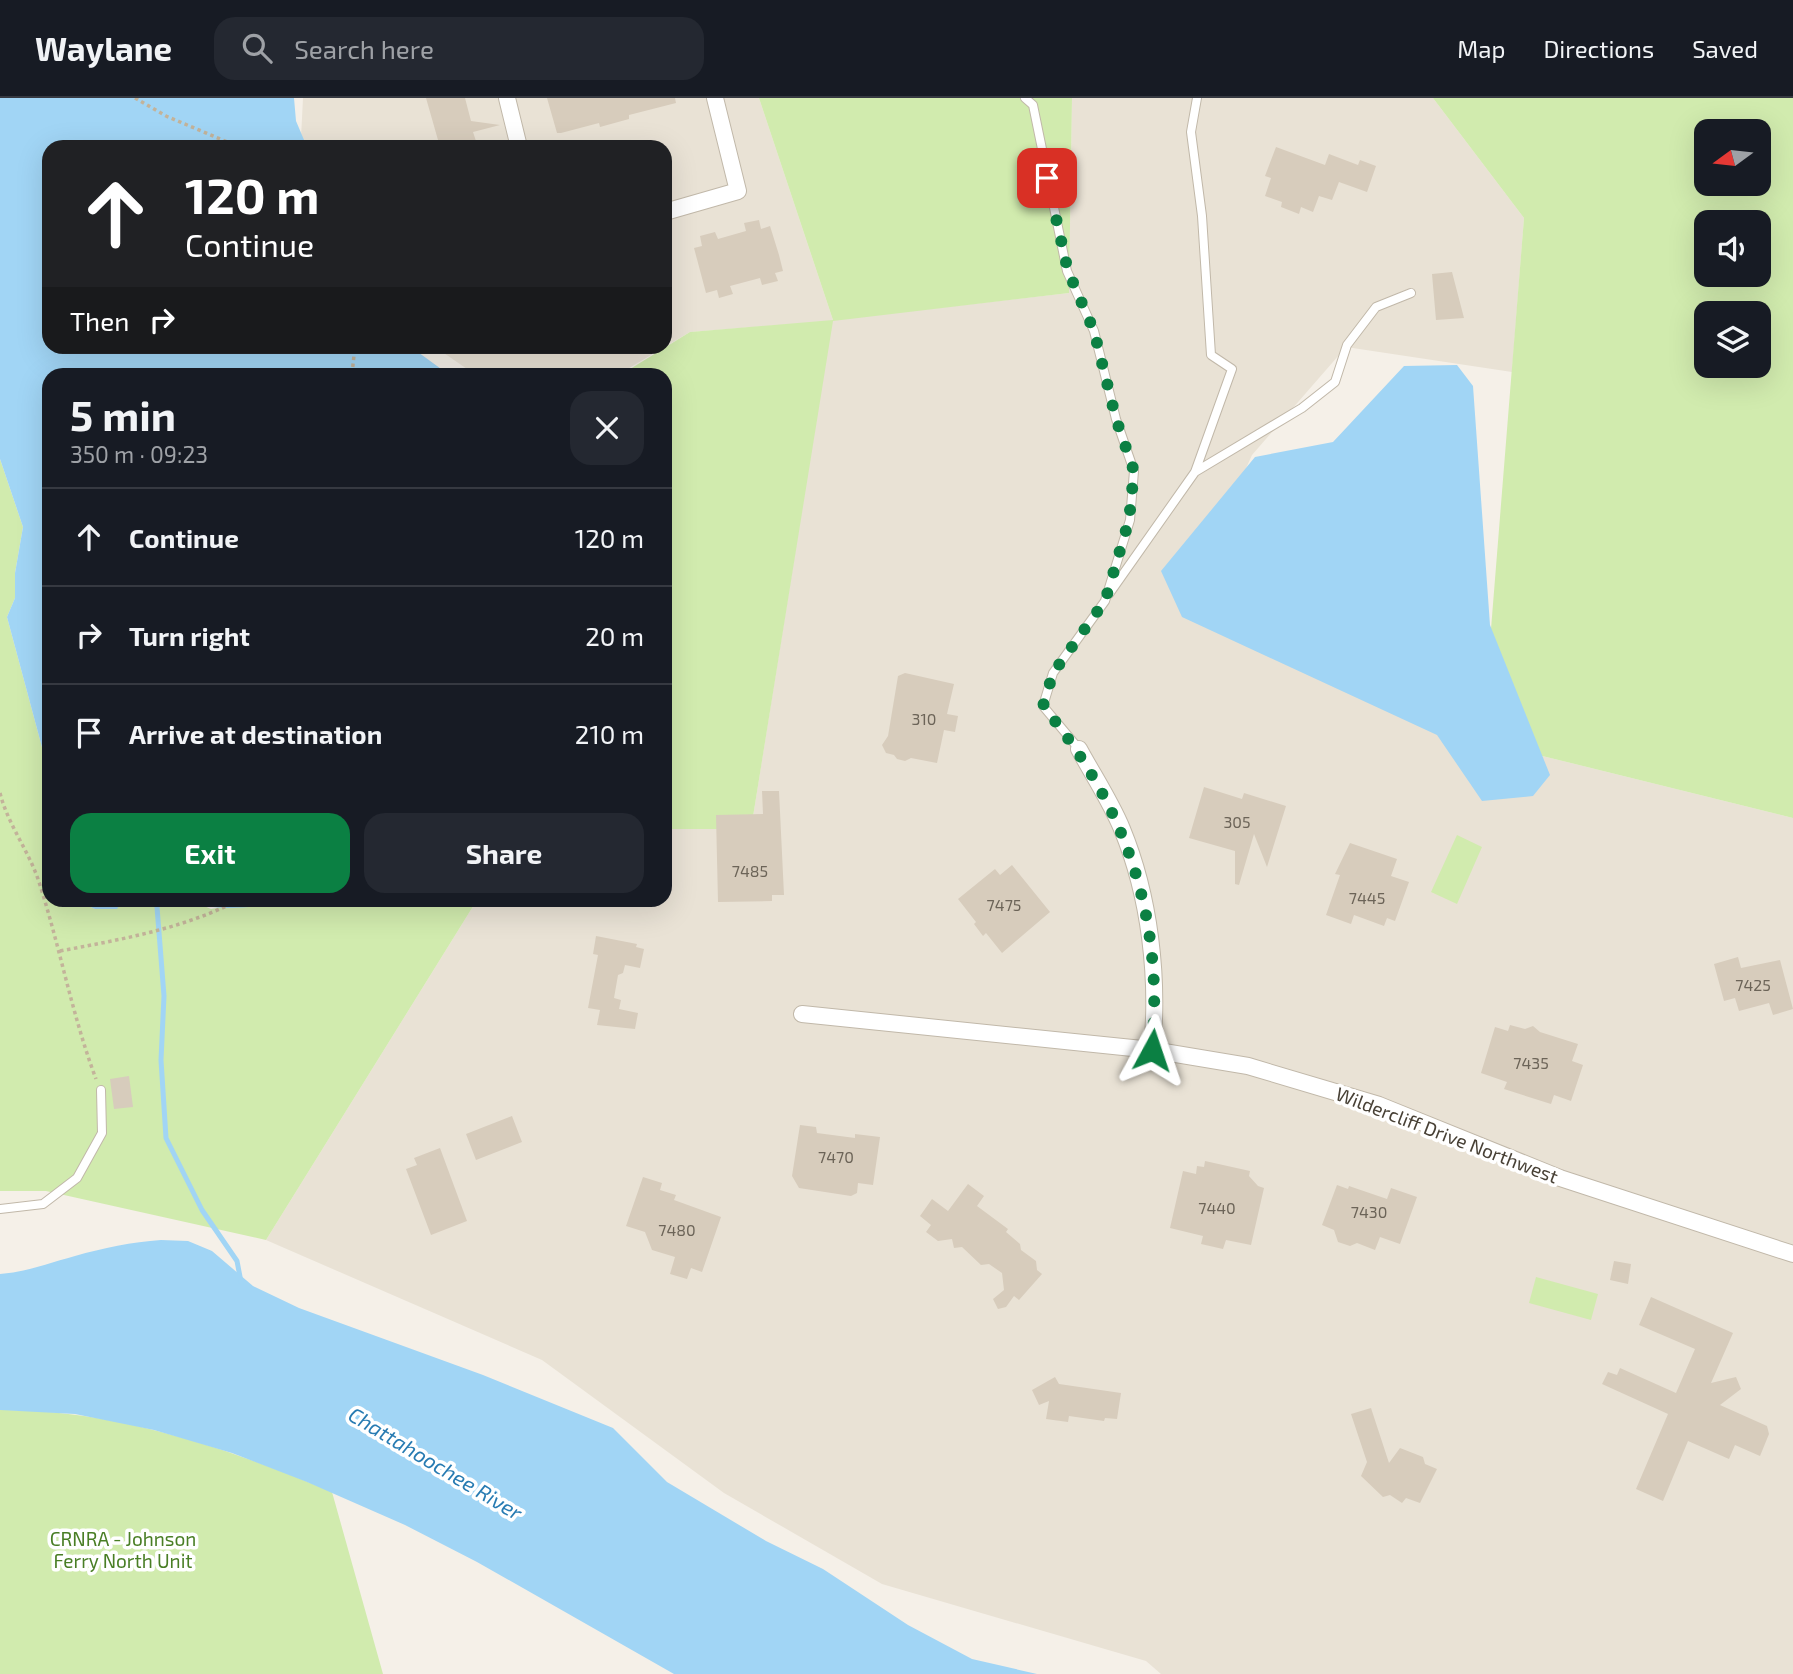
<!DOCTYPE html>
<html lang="en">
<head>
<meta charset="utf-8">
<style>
	:root { --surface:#171b24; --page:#242831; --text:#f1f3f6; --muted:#9ea1a6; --line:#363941; --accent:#0b8043 }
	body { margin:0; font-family:"Exo 2",sans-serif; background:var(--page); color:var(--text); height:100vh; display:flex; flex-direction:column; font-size:26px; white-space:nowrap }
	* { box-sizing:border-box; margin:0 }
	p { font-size:23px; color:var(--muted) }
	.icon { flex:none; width:38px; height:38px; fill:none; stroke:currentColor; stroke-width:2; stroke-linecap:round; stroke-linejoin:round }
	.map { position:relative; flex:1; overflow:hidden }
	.sheet { position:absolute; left:42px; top:270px; width:630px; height:539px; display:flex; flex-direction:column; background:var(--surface); border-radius:21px; box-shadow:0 7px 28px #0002 }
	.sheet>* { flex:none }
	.hud { position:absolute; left:42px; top:42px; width:630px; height:214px; border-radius:21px; box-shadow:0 7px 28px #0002; background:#202124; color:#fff; overflow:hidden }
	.needle { width:46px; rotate:255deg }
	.buttons { position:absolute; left:1694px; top:21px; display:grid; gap:14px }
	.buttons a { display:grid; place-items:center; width:77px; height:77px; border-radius:14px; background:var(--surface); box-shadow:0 7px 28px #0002; font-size:35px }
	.pin { position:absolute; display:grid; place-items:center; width:60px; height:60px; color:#fff; margin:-30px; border-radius:14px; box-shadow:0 4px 10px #0006 }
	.me { position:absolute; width:77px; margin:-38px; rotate:5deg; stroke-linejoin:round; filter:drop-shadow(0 0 5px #0008) }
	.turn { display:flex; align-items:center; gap:24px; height:147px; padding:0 28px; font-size:32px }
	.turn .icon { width:91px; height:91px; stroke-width:2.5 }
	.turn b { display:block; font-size:49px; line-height:60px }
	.then { display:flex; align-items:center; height:66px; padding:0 28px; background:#0003; gap:14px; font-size:26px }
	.round { display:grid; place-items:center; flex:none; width:74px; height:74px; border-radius:21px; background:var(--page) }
	.overview { display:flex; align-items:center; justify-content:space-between; height:119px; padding:0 28px }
	h1 { font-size:42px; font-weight:700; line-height:52px }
	.action { display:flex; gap:14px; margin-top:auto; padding:14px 28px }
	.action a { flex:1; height:80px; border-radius:21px; background:var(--accent); color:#fff; font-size:28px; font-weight:700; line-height:80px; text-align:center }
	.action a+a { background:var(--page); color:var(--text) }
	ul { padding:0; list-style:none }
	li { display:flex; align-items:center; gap:21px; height:98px; padding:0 28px; border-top:2px solid var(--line) }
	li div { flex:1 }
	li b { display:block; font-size:26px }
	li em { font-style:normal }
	header { display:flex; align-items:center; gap:42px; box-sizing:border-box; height:98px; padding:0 35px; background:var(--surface); border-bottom:2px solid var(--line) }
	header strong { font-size:33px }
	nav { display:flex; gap:38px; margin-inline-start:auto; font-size:24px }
	.search { width:490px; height:63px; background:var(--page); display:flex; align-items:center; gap:18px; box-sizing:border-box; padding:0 24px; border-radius:21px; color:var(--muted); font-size:26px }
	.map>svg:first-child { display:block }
	.residential { fill:#e9e2d5 }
	.green { fill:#d1ebae; fill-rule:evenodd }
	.water { fill:#a1d5f5 }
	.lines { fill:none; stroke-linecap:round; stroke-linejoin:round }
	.stream { stroke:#a1d5f5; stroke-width:5 }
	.building { fill:#d7ccbc }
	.service-casing { stroke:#c1b8a9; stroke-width:10 }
	.minor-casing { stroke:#c1b8a9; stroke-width:18 }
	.path { stroke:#c3b39a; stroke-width:3.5; stroke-dasharray:3.5 3.5; stroke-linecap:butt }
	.service { stroke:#fff; stroke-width:8 }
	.minor { stroke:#fff; stroke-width:16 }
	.route { stroke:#0b8043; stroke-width:12; stroke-dasharray:0 21.6 }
	.labels { text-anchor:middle; stroke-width:7; stroke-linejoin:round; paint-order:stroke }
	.number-label { font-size:16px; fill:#6c6458 }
	.street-label { font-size:19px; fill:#484136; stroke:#fff }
	.park-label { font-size:19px; fill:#497e25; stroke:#fff }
	.water-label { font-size:21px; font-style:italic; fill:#277bb2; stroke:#fff }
</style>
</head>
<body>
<header>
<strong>Waylane</strong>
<div class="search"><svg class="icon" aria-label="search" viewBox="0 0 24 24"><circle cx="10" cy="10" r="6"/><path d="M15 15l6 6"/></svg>Search here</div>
<nav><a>Map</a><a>Directions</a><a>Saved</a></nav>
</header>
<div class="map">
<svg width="1793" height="1576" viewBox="0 0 1793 1576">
	<rect width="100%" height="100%" fill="#f5f0e8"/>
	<path class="residential" d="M 303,0 L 759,0 L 833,222 L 1069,195 L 1072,0 L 1433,0 L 1524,120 L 1512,274 L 1346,249 L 1252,357 L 1194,486 L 1482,643 L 1793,720 L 1793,1576 L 1161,1576 L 1146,1563 L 882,1486 L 724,1395 L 542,1262 L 266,1142 L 477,802 L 665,802 L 665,731 L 751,731 L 832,223 L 690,234 L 619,276 L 478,276 L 470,273 L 435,249 L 665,248 L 665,49 L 305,49 L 301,40 Z"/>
	<path class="green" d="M 759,0 L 1072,0 L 1069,195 L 833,223 L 751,731 L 665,731 L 665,276 L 622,276 L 690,234 L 833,222 Z
		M 1433,0 L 1793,0 L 1793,720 L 1482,643 L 1524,120 ZM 1706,33 L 1759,33 L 1759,86 L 1706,86 ZM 1706,124 L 1759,124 L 1759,177 L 1706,177 ZM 1706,215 L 1759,215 L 1759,268 L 1706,268 Z
		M 0,361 L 23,429 L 15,475 L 15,500 L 7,519 L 43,653 L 49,802 L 76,802 L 95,811 L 116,811 L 123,802 L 148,802 L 157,809 L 164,802 L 190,802 L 211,811 L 234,807 L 271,808 L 272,802 L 477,802 L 266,1142 L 46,1093 L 0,1093 Z
		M 1457,737 L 1482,749 L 1457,806 L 1431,794 Z
		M 1536,1179 L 1598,1196 L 1591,1222 L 1529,1205 Z
		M 0,1312 C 114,1311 228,1350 332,1394 L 383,1576 L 0,1576 Z"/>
	<path class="water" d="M 0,0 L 294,0 L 296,23 L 307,49 L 49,49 L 49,248 L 411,249 L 448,276 L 49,276 L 49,740 L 43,653 L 7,519 L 15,500 L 15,475 L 23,429 L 0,361 Z
		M 1457,267 L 1473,288 L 1490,527 L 1550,677 L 1533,698 L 1482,703 L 1437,637 L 1182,519 L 1161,473 L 1255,359 L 1333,344 L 1404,268 Z
		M 76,802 L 123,802 L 117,811 L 95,811 Z
		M 190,802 L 272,802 L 271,808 C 244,808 214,815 190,802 Z
		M 161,1142 L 188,1143 L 212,1153 L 253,1188 L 299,1210 L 483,1277 L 613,1330 L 667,1384 L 766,1443 L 823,1471 L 908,1527 L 972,1561 L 1037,1576 L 674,1576 L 477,1464 L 405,1427 L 307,1384 L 232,1355 L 154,1332 L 75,1316 L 0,1312 L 0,1176 C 27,1174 49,1165 75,1158 C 103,1150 132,1144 161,1142 Z"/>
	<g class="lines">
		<path class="stream" d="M 157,809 L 164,898 L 161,962 L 166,1040 L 202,1112 L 237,1163 L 241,1184"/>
	</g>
	<path class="building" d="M 426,0 L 465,0 L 471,23 L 500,27 L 473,34 L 478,49 L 440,49 Z
		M 547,0 L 675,0 L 676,5 L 629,17 L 629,21 L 600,29 L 599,25 L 561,35 L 557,35 Z
		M 1276,49 L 1325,67 L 1329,56 L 1358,67 L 1360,62 L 1376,68 L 1367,94 L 1339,84 L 1332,102 L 1319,98 L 1313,114 L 1301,109 L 1299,116 L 1281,109 L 1282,104 L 1265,98 L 1271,80 L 1265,78 Z
		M 759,122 L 761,131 L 770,128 L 779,157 L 783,173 L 775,175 L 778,183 L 762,187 L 760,180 L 730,188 L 733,196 L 719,200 L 717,192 L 706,195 L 694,150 L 702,148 L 700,138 L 715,134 L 718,141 L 746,133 L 744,125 Z
		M 1452,174 L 1464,220 L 1436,222 L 1432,176 Z
		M 905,575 L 954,586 L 947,616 L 958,618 L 955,634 L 944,632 L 937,665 L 911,660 L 905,663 L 897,661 L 894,657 L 886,655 L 882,647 L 888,638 L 898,578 Z
		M 1204,689 L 1242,701 L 1244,695 L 1286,708 L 1267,769 L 1254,736 L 1239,787 L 1235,786 L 1235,753 L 1189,740 Z
		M 762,693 L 779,693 L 784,797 L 772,797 L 772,803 L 718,804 L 716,717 L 763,716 Z
		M 1350,745 L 1397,761 L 1391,778 L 1409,784 L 1395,823 L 1387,820 L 1384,828 L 1354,817 L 1351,826 L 1326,817 L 1340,777 L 1335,776 Z
		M 1012,767 L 1050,814 L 1002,855 L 986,835 L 983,838 L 974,826 L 976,824 L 958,801 L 995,771 L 1000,777 Z
		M 596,838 L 637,846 L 636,849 L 644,851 L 640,870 L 625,867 L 623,875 L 618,877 L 614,900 L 621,902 L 619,911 L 638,915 L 635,931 L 597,927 L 600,912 L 588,910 L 598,857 L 593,856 Z
		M 1738,859 L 1741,870 L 1780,862 L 1793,911 L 1773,917 L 1769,905 L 1739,913 L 1735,900 L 1724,903 L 1714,866 Z
		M 1510,927 L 1525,931 L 1533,928 L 1540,934 L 1578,946 L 1572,963 L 1583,967 L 1571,1003 L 1554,997 L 1551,1006 L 1504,991 L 1507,984 L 1481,975 L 1495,929 L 1508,933 Z
		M 129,978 L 133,1009 L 114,1011 L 110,981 Z
		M 512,1018 L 522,1044 L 476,1062 L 466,1036 Z
		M 800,1027 L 816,1029 L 817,1035 L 855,1040 L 855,1036 L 880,1039 L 873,1087 L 858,1085 L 857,1095 L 851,1098 L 799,1090 L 792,1078 Z
		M 440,1050 L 467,1123 L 431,1137 L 406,1071 L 417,1067 L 414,1060 Z
		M 1205,1063 L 1250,1073 L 1249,1078 L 1258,1088 L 1264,1090 L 1251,1147 L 1226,1142 L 1223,1151 L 1201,1146 L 1203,1138 L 1170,1130 L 1183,1073 L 1196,1076 L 1197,1068 L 1204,1069 Z
		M 643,1079 L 662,1085 L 660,1092 L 676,1097 L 674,1102 L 721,1119 L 702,1174 L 691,1170 L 687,1181 L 670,1176 L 675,1159 L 652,1152 L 645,1134 L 626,1128 Z
		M 968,1086 L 984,1098 L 977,1108 L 1008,1131 L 1006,1134 L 1020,1146 L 1021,1152 L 1036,1163 L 1037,1172 L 1042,1176 L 1019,1202 L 1014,1198 L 1006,1209 L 998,1211 L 993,1201 L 1004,1192 L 1002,1175 L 989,1166 L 981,1167 L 962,1149 L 954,1150 L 952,1141 L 938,1143 L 926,1134 L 931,1127 L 920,1118 L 932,1101 L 948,1113 Z
		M 1337,1087 L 1348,1091 L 1349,1088 L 1387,1101 L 1391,1090 L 1417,1099 L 1400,1146 L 1380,1139 L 1375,1152 L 1357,1145 L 1350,1148 L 1338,1144 L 1334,1132 L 1322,1127 Z
		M 1614,1163 L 1631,1166 L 1628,1186 L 1610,1182 Z
		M 1651,1199 L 1733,1235 L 1711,1285 L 1736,1279 L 1741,1291 L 1720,1307 L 1767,1328 L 1769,1336 L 1760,1358 L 1735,1347 L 1729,1361 L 1688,1343 L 1663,1403 L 1636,1391 L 1668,1316 L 1602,1286 L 1608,1274 L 1617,1277 L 1620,1270 L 1676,1295 L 1695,1251 L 1639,1227 Z
		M 1055,1279 L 1059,1286 L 1121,1295 L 1117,1321 L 1105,1320 L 1104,1323 L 1069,1318 L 1068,1324 L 1046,1321 L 1049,1303 L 1039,1307 L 1032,1292 Z
		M 1371,1310 L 1389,1365 L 1400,1350 L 1423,1359 L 1425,1366 L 1437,1371 L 1420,1405 L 1406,1400 L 1402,1405 L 1390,1397 L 1383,1399 L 1361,1378 L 1367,1364 L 1351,1316 Z"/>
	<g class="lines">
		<g class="service-casing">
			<path id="service" d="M 1025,0 L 1033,7 L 1067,173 L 1094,233 L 1116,321 L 1134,373 L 1130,422 L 1105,503 L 1053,575 L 1043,608 L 1079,651
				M 1195,374 L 1302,310 L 1335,284 L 1347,247 L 1376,209 L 1411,195
				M 1109,496 L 1195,374 L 1232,271 L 1211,257 L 1202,118 L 1191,34 L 1197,0
				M 0,1111 L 43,1106 L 77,1080 L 102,1035 L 101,992"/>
		</g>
		<g class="minor-casing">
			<path id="minor" d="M 507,0 L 519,49
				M 665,114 L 738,93 L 715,0
				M 1079,651 C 1093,677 1111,704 1122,731 C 1150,799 1159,880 1152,952
				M 802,916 L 1152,952 L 1248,968 L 1379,1007 L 1560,1080 L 1793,1156"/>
		</g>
		<path class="path" d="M 135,0 L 166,18 L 239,49
			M 352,276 L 355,248
			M 0,695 C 8,727 29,753 39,784 C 60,849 72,917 96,981
			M 60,853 C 123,841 182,831 239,802"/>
		<use href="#service" class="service"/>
		<use href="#minor" class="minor"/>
	</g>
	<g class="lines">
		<path class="route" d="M 1047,80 L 1068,173 L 1094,233 L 1116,321 L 1134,373 L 1129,422 L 1105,503 L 1053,575 L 1043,608 C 1127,710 1164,820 1152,952"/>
	</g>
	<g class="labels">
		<g class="number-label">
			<text x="924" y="627">310</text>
			<text x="1237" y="730">305</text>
			<text x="750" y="779">7485</text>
			<text x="1367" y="806">7445</text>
			<text x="1004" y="813">7475</text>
			<text x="1753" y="893">7425</text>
			<text x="1531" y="971">7435</text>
			<text x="836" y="1065">7470</text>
			<text x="1217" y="1116">7440</text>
			<text x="1369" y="1120">7430</text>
			<text x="677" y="1138">7480</text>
		</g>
		<g class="street-label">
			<text transform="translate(1447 1037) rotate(21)" y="7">Wildercliff Drive Northwest</text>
		</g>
		<g class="park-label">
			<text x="123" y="1448">CRNRA - Johnson<tspan x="123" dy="22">Ferry North Unit</tspan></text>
		</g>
		<g class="water-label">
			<text transform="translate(435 1366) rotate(31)" y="7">Chattahoochee River</text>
		</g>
	</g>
</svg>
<div class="buttons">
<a><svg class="needle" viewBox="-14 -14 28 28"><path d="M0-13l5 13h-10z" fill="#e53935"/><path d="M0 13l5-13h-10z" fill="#9ea1a6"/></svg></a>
<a><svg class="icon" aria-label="sound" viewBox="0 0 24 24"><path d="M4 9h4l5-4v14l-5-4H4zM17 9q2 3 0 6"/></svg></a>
<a><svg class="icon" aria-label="layers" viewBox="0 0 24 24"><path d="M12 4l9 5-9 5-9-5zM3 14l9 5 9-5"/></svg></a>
</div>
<div class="pin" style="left:1047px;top:80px;background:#d93025"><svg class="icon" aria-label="arrive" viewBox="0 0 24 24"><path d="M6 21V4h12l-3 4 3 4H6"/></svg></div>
<svg class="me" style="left:1152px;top:952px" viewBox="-20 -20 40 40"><path d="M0-17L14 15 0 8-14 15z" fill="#0b8043" stroke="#fff" stroke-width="4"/></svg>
<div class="hud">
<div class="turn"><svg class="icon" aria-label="ahead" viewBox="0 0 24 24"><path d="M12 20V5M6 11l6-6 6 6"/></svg><div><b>120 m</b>Continue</div></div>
<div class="then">Then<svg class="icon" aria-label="right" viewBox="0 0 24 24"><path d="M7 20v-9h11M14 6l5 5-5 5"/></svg></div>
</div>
<section class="sheet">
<div class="overview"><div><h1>5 min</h1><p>350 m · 09:23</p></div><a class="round"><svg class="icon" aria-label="close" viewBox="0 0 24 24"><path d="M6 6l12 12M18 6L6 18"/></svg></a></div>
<ul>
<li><svg class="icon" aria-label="ahead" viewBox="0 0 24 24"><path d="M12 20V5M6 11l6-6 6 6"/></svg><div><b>Continue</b></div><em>120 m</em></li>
<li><svg class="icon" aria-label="right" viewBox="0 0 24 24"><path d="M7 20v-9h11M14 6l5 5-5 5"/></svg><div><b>Turn right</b></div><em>20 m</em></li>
<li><svg class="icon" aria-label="arrive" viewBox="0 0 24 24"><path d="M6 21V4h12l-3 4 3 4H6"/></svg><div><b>Arrive at destination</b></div><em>210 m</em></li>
</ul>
<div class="action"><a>Exit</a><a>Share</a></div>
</section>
</div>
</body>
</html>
